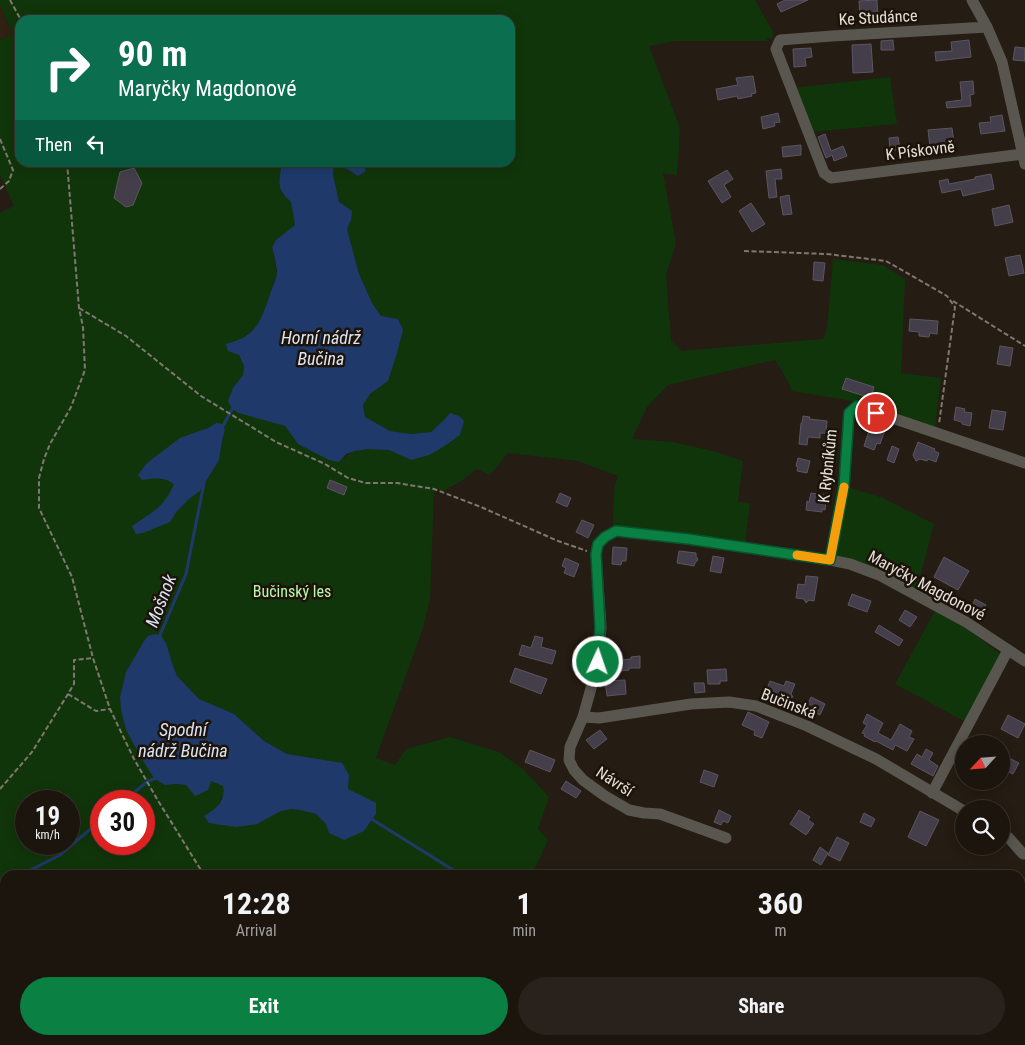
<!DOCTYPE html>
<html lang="en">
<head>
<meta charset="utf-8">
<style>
	:root { --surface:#1c150e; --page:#29221c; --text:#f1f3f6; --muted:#a09f9e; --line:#3a342e; --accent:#0b8043 }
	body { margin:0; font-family:"Roboto Condensed",sans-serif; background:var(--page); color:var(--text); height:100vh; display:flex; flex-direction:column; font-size:19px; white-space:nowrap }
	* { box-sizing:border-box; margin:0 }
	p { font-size:16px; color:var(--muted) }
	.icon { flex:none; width:28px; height:28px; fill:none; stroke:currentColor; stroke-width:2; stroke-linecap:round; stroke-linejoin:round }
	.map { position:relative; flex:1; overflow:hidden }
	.sheet { position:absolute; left:0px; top:870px; width:1025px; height:175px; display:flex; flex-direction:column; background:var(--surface); border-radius:15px 15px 0 0; box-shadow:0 2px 12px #0003,0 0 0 1px var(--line) }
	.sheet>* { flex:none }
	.top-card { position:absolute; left:15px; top:15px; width:500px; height:152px; border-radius:15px; box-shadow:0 2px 12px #0003,0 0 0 1px var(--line); background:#0b6e4f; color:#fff; overflow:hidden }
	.needle { width:32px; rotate:244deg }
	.fabs { position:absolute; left:955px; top:735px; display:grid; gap:10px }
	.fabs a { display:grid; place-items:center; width:55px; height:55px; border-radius:50%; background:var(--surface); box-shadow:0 2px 12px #0003,0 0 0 1px var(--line); font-size:25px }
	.speed { position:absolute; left:15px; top:790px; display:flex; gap:10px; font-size:25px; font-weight:700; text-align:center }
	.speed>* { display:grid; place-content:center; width:65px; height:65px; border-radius:50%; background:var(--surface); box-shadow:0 2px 12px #0003,0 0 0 1px var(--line); line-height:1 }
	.speed small { font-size:12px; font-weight:400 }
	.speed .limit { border:8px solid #d22; background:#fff; color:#111 }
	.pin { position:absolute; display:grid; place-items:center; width:42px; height:42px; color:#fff; margin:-21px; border:2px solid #fff; border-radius:50%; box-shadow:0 1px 5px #0007 }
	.me { position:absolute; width:55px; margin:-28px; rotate:3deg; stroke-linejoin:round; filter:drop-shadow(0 0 4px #0008) }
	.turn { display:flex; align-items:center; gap:18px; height:105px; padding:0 20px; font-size:22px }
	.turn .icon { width:65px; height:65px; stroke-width:2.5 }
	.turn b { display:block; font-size:35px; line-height:42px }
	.then { display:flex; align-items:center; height:48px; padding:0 20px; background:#0003; gap:10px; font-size:19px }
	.eta { display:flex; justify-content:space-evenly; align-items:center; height:85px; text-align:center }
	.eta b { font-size:30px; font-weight:700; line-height:35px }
	.action { display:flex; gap:10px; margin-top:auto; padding:10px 20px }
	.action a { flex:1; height:58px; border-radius:30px; background:var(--accent); color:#fff; font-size:20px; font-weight:700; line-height:58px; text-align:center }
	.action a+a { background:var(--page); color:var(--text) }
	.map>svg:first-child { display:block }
	.built { fill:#2f2213 }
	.green { fill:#11350a; fill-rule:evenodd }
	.water { fill:#1f3a6a }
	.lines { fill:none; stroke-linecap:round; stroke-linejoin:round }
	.stream { stroke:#1f3a6a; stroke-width:3 }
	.building { fill:#443e4a; stroke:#5c5562 }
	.path { stroke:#7f7870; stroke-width:2; stroke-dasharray:5 2.5; stroke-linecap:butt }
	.minor { stroke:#595650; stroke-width:11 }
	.route-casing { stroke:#07532c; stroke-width:12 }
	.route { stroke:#0b8043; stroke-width:9 }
	.slow { stroke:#f59e0b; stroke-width:9 }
	.labels { text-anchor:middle; stroke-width:5; stroke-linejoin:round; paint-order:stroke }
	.street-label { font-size:16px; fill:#e6e0d9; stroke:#1c130a }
	.park-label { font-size:16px; fill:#b8f9ad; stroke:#1c130a }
	.water-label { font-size:18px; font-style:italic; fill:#dbe4f4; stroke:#1c130a }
</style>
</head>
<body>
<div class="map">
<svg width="1025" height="1045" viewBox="0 0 1025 1045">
	<rect width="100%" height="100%" fill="#251c13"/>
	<path class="built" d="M 0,5 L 13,34 L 0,40 Z"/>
	<path class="green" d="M 0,0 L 755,0 L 772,30 L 774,38 L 767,38 L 767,41 L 675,41 L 649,46 L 680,128 L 677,175 L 663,173 L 676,244 L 666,274 L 671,341 L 682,351 L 823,339 L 827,328 L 833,259 L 883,265 L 905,279 L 901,373 L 941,378 L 935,428 L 846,400 L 791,391 L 789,383 L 775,360 L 668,385 L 647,407 L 632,439 L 673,442 L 717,452 L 743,461 L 738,502 L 750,503 L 745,544 L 684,534 L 613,526 L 614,488 L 618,476 L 578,461 L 508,453 L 490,475 L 477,469 L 460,482 L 443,491 L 434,488 L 430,599 L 422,631 L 376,758 L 395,765 L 406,749 L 450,737 L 499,752 L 523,769 L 549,797 L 538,829 L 548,840 L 532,875 L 5,875 L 5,1040 L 383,1040 L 379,1045 L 0,1045 L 0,213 L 14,206 L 0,175 L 0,40 L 13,34 L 0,5 ZM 20,20 L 510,20 L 510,162 L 363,163 L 365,171 L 358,176 L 337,163 L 334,163 L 333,174 L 339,202 L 351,220 L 347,229 L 359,274 L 372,303 L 381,316 L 398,319 L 388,381 L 370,394 L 363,405 L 365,417 L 390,431 L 411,434 L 431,432 L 444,420 L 411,460 C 404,457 396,452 388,450 C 370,446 352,448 339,462 L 298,444 L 285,426 L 254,416 L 233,388 L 243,375 L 244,366 L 239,355 L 239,341 L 255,328 L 263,314 L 277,273 L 272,247 L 276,240 L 295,225 L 291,202 L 282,194 L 281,168 L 289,163 L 20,162 ZM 216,423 L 225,430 L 222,441 L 219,460 L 200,491 L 189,499 L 177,511 L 170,522 L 133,526 L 158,510 L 170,494 L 175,484 L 170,481 L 155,478 L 147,463 L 163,452 ZM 155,634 L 172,663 L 177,676 L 199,699 L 234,714 L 264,741 L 287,754 L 307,758 L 349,775 L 348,789 L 376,814 L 364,831 L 326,824 L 316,814 L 300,810 L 292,809 L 281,811 L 257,824 L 217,808 L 224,793 L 223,786 L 211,781 L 186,785 L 177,784 L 165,785 L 126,730 L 121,710 L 120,697 L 126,672 L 144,641 L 148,636 ZM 26,801 L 69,801 L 69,844 L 26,844 ZM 101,801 L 144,801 L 144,844 L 101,844 Z
		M 890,77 L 897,124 L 810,132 L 793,88 Z
		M 844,486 L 883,498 L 934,524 L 916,592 L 832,557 Z
		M 935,611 L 964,627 L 1002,655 L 966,722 L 895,684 Z
		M 707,1040 L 772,1040 L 781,1045 L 711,1045 L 712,1043 Z"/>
	<path class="water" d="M 289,163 L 334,163 L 333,174 L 339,202 L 352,211 L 351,220 L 347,229 L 359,274 L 372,303 L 381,316 L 398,319 L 403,330 L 397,353 L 388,381 L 370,394 L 363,405 L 365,417 L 390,431 L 411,434 L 431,432 L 444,420 L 450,413 L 459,416 L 464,421 L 460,435 L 443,447 L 429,455 L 411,460 L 389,450 L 368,449 L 355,451 L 346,454 L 339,462 L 329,460 L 298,444 L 285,426 L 239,413 L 232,409 L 228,401 L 233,388 L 243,375 L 244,366 L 239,355 L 228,351 L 226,344 C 256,337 261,321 270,294 C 272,287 277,278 277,271 C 276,263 274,255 272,247 L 276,240 L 295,225 L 291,202 C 277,190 279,185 281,168 Z
		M 337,163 L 363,163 L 366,171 L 358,176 Z
		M 216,423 L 222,424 L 225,430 L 222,441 L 219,460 L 200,491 L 189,499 L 177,511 L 170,522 L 143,533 L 136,534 L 132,526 C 152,512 164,508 174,484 C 165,477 153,478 142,480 L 138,475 L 147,463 L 180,438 L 208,428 Z
		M 155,634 L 160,635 L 166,643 L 172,663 L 177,676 L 199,699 L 234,714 L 264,741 L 287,754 L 342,763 L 349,775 L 348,789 L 376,803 L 376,814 L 364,831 L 344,840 L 329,833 L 326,824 L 316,814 L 300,810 L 292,809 L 281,811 L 257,824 L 236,827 L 209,823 L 204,816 C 216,809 226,801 223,786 L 211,781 L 208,790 L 195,796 L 186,785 L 177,784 L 165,785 L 154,778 L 142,759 L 126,730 L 121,710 L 120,697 L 126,672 L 144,641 L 148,636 Z"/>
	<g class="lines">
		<path class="stream" d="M 222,428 L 232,409
			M 161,640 L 160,635 L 186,574 L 204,483
			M 124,801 L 148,781 L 159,777
			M 370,818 L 458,873 L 464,875
			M 21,875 L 60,855 L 101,820
			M 0,886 L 5,884"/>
	</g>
	<path class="building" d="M 785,0 L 808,0 L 781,12 L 777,4 Z
		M 877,0 L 878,17 L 860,18 L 859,1 Z
		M 893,40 L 894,50 L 881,50 L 881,41 Z
		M 969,40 L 971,57 L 936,61 L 935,52 L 952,51 L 951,42 Z
		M 871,44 L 873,72 L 853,73 L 852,45 Z
		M 1015,47 L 1025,48 L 1025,61 L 1013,60 Z
		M 811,48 L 812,57 L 805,58 L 806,66 L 794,67 L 793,49 Z
		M 753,76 L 756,93 L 751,94 L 752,96 L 738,99 L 737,96 L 718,100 L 716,89 L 738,85 L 736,78 Z
		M 973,81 L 974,94 L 970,95 L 971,106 L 947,108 L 946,102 L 962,100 L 960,82 Z
		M 778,113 L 780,122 L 774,123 L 775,126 L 763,129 L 761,117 Z
		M 1002,115 L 1005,131 L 981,134 L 979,123 L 991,122 L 990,117 Z
		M 952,128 L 954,142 L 946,143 L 947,146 L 930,147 L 928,130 Z
		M 825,134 L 831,151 L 843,146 L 847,156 L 834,161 L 832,155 L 826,158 L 818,137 Z
		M 898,137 L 900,149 L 890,151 L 889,138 Z
		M 801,145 L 801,155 L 783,157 L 782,147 Z
		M 134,168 L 142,183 L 133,205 L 126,207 L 114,198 L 120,172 Z
		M 781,169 L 782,179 L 775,179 L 777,197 L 769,198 L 766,171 Z
		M 727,170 L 733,179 L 724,185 L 731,197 L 722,203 L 708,181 Z
		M 991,174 L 994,189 L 963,196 L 961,189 L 942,193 L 939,181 L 948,179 L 949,184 L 975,179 L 975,177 Z
		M 789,195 L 792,214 L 783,215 L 780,197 Z
		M 751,203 L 765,224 L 752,232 L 739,211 Z
		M 1009,205 L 1013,222 L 995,226 L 992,209 Z
		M 1020,255 L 1024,273 L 1009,276 L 1005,258 Z
		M 814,262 L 825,263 L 823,281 L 813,280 Z
		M 910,319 L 938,321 L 937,334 L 930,333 L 929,337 L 919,336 L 919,332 L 909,331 Z
		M 1000,346 L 1013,348 L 1010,366 L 997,364 Z
		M 846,378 L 874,387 L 871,398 L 842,389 Z
		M 956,407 L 965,409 L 964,412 L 972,413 L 970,426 L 962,424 L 962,422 L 954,420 Z
		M 992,410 L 1006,412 L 1003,430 L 989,428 Z
		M 803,416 L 810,417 L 809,419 L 827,421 L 826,433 L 820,433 L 820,438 L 808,437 L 807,445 L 799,444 L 801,423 L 802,423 Z
		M 871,425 L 873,426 L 874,425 L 882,428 L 881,429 L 885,430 L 880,444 L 877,443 L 874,450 L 864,446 Z
		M 918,442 L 935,449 L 934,451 L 939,453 L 936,462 L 928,459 L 927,461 L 920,459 L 916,461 L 913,455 Z
		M 892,446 L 899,449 L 894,463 L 887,460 Z
		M 798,458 L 810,461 L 807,473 L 797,471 L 798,467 L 796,466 Z
		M 330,480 L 347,487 L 344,495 L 327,488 Z
		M 560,493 L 571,498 L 567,507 L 556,502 Z
		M 811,493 L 824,495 L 823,502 L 826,502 L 825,510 L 822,509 L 822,512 L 806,510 L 807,501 L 809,502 Z
		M 582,520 L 594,525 L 588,538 L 576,532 Z
		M 613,547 L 627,548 L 626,561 L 622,561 L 621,565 L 612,564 Z
		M 679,551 L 696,553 L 696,556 L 698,560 L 695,563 L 694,566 L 677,563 Z
		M 713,556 L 724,558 L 721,573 L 710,571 Z
		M 944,557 L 969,571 L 958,590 L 934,577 Z
		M 565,558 L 579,564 L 574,577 L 564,573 L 566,568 L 562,566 Z
		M 806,576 L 818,577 L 814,601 L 809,600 L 806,603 L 804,599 L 796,598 L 798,584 L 805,585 Z
		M 852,594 L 871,601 L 867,612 L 848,605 Z
		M 975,599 L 986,605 L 981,614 L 971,608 Z
		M 905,610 L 917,617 L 910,627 L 899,620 Z
		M 879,625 L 903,640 L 899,646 L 875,632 Z
		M 535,636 L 543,638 L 541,647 L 556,651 L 552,664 L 519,655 L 522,645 L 531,648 Z
		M 640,656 L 640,668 L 629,668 L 629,670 L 620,671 L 619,660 L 631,659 L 631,657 Z
		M 515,668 L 547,679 L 541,694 L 510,682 Z
		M 726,669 L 727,681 L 720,681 L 720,684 L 708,684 L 707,670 Z
		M 625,680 L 626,694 L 607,696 L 605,681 Z
		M 770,681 L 784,686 L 786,681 L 795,684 L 791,694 L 793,697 L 789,698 L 788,702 L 765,694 Z
		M 694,683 L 704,683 L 705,692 L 695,693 Z
		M 811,697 L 825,704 L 820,715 L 806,708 Z
		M 748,712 L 769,722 L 762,738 L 754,735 L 755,731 L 742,725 Z
		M 867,714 L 883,723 L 878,733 L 891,740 L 900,724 L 912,731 L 909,737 L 914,739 L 907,751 L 895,745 L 893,750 L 876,741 L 875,742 L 864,736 L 865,734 L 862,733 L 867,725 L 863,723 Z
		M 1008,715 L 1025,724 L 1018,738 L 1001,729 Z
		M 600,730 L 607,739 L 594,749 L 586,740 Z
		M 926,749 L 933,753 L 929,760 L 938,766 L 933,776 L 911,764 L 917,754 L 922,757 Z
		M 530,750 L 555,760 L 550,772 L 525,762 Z
		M 1001,754 L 1019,763 L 1013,774 L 1001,768 Z
		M 704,770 L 718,775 L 714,787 L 700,782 Z
		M 566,781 L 581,791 L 576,798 L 561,789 Z
		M 719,810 L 731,816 L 728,823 L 723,821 L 721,825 L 714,822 Z
		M 799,810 L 810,817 L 808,820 L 814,824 L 806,835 L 790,824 Z
		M 920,811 L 939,820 L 926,846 L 908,837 Z
		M 864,813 L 875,819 L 871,827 L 860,822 Z
		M 837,837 L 849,843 L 840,861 L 828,855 Z
		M 820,847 L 828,853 L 821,865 L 813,860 Z"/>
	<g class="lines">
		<path class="path" d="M 10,0 L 21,20
			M 0,139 L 13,170 L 9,181 L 0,189
			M 67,162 L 79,308 L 83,327 L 85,370 L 71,407 L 50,444 L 44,459 L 39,478 L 39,508 L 72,577 L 93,658 L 110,709 L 134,759 L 157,799 L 204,875
			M 744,251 L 827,254 L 886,261 L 947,296 L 955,307 L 939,424
			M 953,301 L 1025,346
			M 79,308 L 126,336 L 201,396 L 276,442 L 325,464 L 348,478 L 366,483 L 397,483 L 434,489 L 481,507 L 558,541 L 587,551
			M 68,694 L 96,711 L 110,709
			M 0,789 L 32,752 L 68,694 L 74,684 L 74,660 L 93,658
			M 313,1040 L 316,1045"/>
		<path class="minor" d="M 972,0 L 987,27 L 1002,62 L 1025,164
			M 987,27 L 832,36 L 780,40 L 776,49 L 824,173 L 831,178 L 1023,154
			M 830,560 L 844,486 L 849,413 L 857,406 L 1025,463
			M 583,717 L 599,718 L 691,704 L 729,702 L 756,706 L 807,726 L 876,759 L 964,811
			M 932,793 L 1008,650
			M 1001,833 L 1009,838 L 1023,854
			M 726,838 L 660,814 L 644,813 L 629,810 L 605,796 L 583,780 L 574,770 L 569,760 L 570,747 L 583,717 L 598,663 L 601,627 L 596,554 L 598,544 L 605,537 L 616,531 L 688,539 L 830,560 L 850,564 L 879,575 L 966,622 L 1025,661
			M 782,1040 L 790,1045
			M 684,1045 L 687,1040"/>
	</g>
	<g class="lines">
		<g class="route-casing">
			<path id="route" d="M 598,662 L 600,627 L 596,554 L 598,544 L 605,537 L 616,531 L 688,539 L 830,560 L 844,486 L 849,413 L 857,406 L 876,413"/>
		</g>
		<use href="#route" class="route"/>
		<path class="slow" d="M 797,555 L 830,560 L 844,487"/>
	</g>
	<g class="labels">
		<g class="street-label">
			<text transform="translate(878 17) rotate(-3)" y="6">Ke Studánce</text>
			<text transform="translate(920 150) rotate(-7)" y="6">K Pískovně</text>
			<text transform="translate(827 466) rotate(-84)" y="6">K Rybníkům</text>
			<text transform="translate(927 585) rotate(28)" y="6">Maryčky Magdonové</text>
			<text transform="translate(789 703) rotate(21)" y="6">Bučinská</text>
			<text transform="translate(615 781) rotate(33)" y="6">Návrší</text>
		</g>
		<g class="park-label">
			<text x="292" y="597">Bučinský les</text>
		</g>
		<g class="water-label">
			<text x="321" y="344">Horní nádrž<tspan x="321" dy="21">Bučina</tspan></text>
			<text transform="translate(161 601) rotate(-69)" y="6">Mošnok</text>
			<text x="183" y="736">Spodní<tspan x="183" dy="21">nádrž Bučina</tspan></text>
		</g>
	</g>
</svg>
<div class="fabs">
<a><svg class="needle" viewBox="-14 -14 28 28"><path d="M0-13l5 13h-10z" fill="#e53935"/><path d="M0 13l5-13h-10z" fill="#a09f9e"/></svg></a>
<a><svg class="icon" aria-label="search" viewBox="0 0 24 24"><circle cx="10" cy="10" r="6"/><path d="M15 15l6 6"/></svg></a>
</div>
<div class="speed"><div>19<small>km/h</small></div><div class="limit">30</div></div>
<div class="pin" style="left:876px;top:413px;background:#d93025"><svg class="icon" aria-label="arrive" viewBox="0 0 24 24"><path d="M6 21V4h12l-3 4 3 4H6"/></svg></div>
<svg class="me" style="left:598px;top:662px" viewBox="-20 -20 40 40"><circle r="17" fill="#0b8043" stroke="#fff" stroke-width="3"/><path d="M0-11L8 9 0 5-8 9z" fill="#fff"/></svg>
<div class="top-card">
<div class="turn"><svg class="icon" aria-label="right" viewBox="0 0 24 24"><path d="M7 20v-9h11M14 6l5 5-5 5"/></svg><div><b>90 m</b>Maryčky Magdonové</div></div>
<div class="then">Then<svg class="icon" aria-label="left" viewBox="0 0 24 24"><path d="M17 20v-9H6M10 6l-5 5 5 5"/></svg></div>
</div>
<section class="sheet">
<div class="eta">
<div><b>12:28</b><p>Arrival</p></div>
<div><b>1</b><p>min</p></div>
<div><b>360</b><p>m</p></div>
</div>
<div class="action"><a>Exit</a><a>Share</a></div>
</section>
</div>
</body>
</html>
